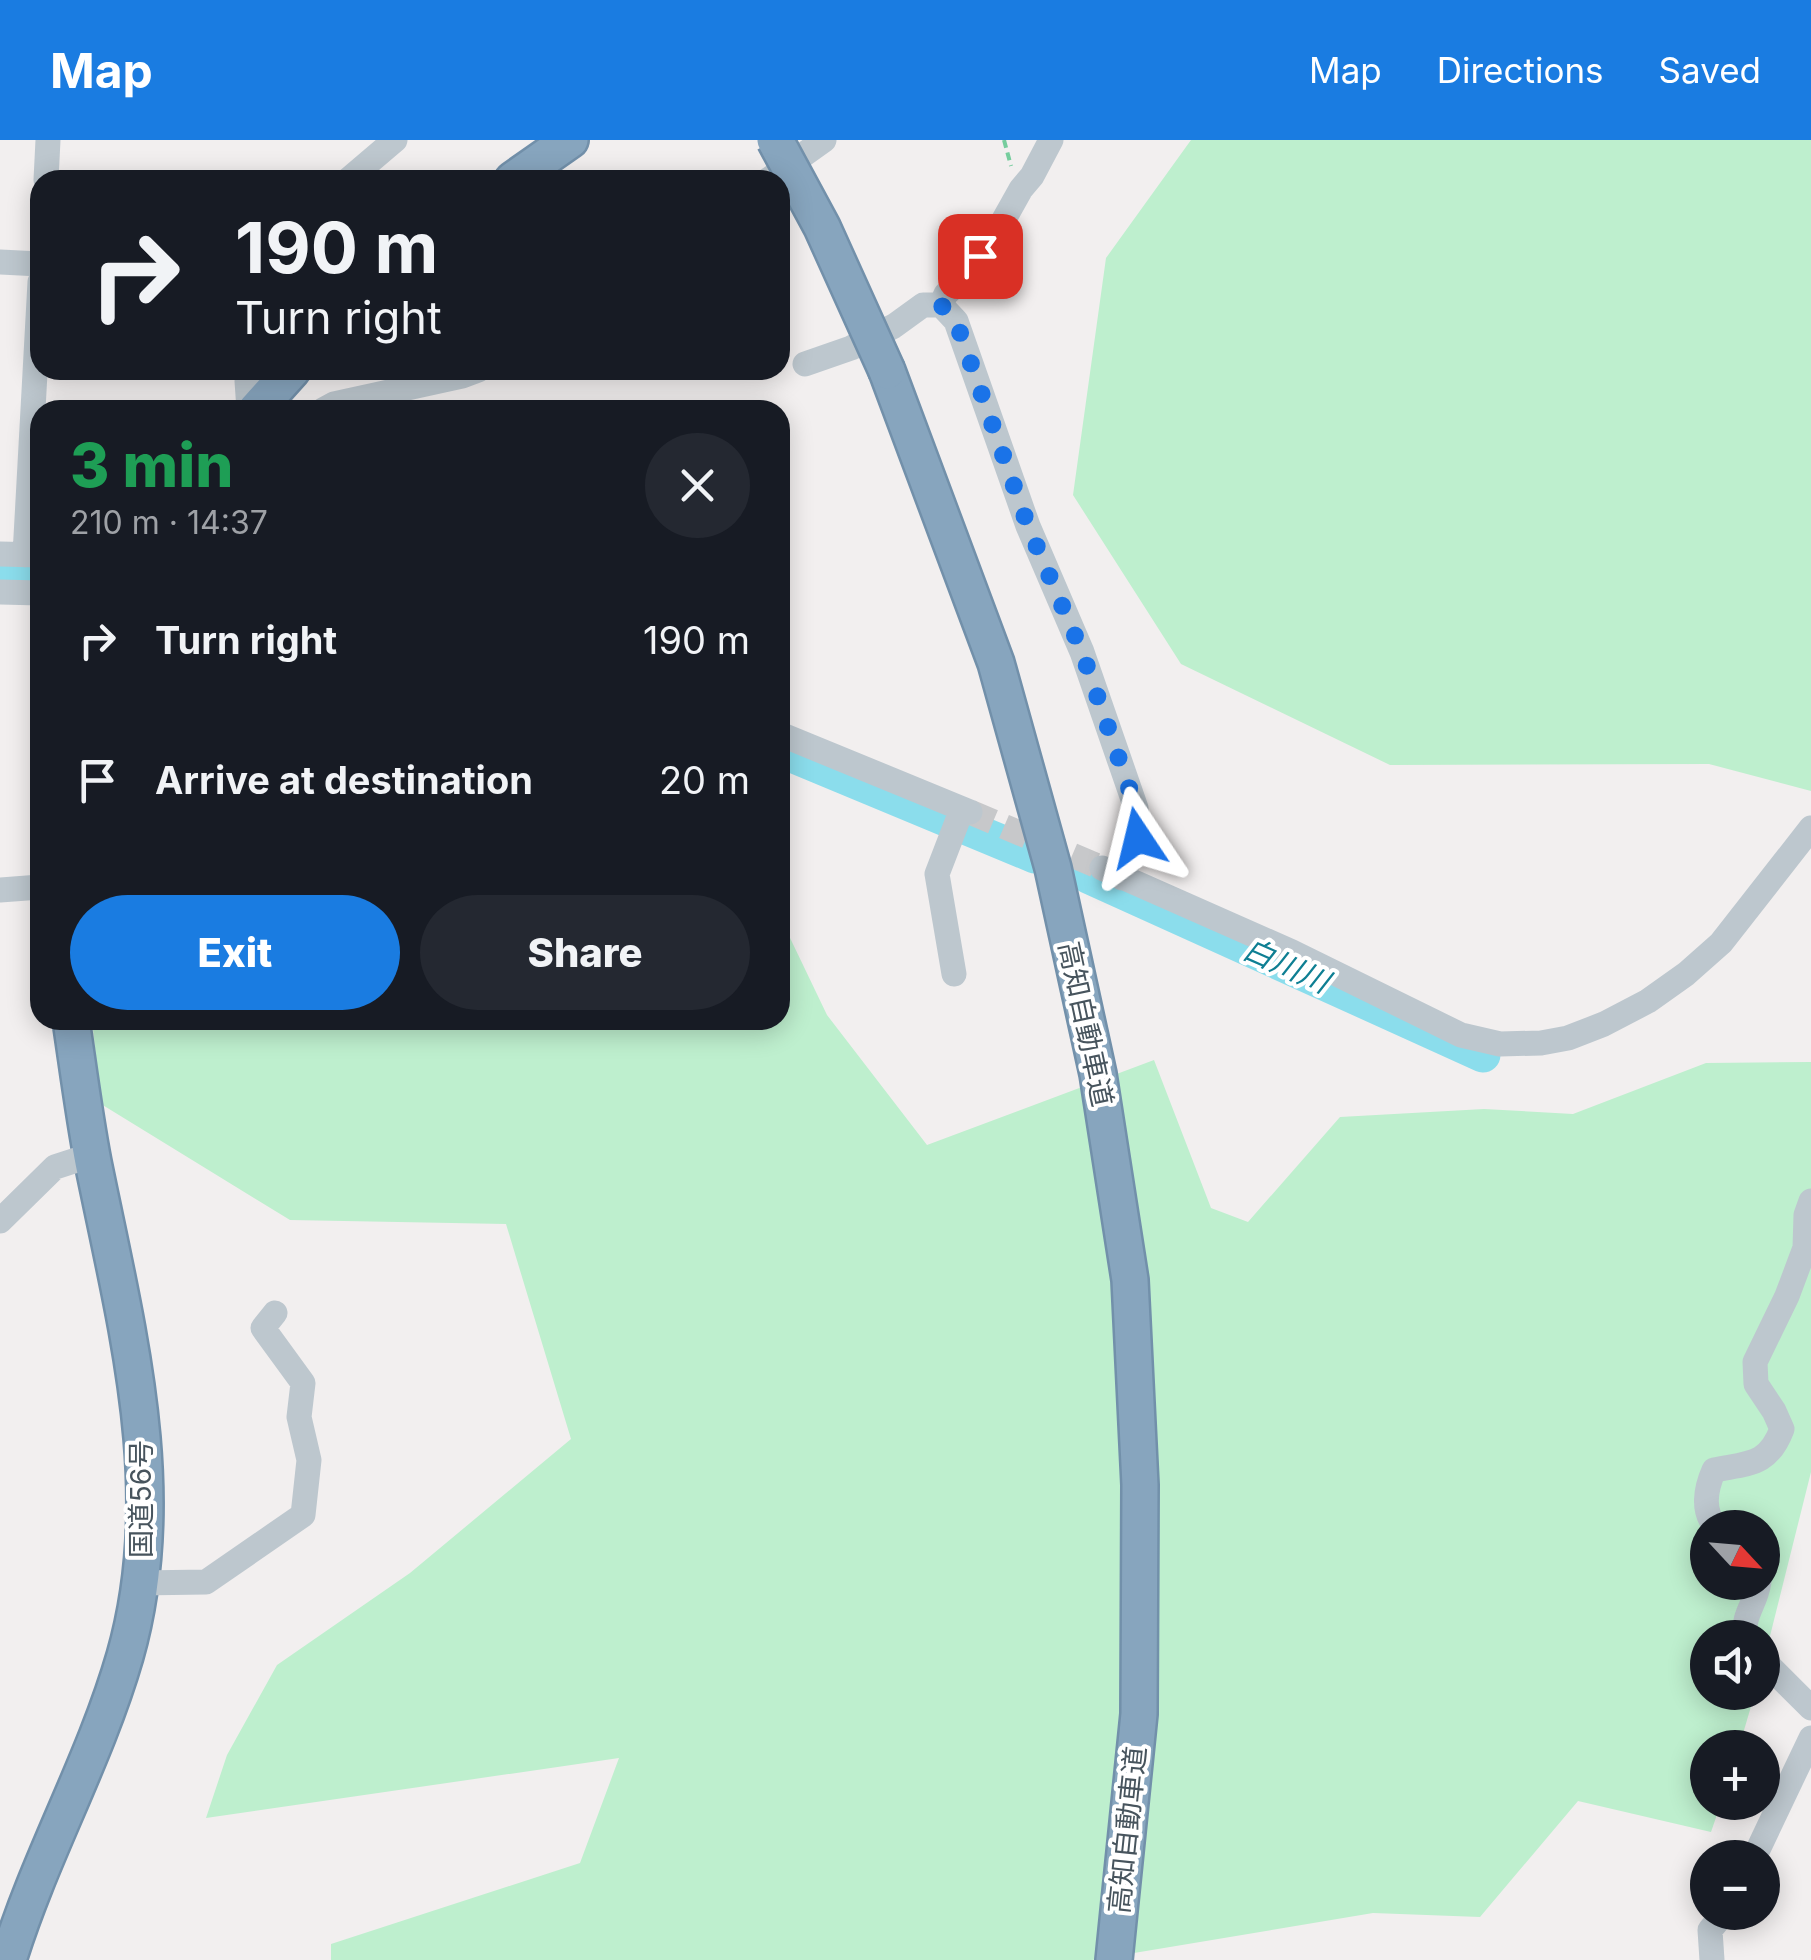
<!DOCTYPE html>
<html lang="en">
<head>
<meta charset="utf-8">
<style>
	:root { --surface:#171b24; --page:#242831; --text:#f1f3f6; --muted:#9ea1a6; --accent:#1a7ce1 }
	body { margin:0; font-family:Inter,"Noto Sans JP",sans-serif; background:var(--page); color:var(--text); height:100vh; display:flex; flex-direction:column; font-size:38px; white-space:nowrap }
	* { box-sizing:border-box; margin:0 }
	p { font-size:32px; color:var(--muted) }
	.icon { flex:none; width:55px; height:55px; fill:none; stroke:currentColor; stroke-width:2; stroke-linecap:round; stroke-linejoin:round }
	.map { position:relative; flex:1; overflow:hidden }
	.sheet { position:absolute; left:30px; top:260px; width:760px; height:630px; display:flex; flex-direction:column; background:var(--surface); border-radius:30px; box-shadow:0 5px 25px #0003 }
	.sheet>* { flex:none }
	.guide { position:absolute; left:30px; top:30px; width:760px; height:210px; border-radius:30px; box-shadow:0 5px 25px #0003; background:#171b24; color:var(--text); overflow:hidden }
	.needle { width:65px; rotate:116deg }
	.buttons { position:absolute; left:1690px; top:1370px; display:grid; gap:20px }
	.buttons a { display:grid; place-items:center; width:90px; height:90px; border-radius:50%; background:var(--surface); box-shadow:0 5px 25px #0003; font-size:50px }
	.pin { position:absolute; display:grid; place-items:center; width:85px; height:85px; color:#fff; margin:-42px; border-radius:20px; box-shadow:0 5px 15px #0006 }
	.me { position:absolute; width:110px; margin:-55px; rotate:350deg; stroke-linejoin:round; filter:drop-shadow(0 0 8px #0008) }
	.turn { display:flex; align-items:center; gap:35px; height:210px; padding:0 40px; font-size:45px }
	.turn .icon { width:130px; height:130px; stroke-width:2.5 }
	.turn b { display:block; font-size:70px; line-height:85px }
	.round { display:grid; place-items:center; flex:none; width:105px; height:105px; border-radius:52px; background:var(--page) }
	.summary { display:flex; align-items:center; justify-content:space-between; height:170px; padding:0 40px }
	h1 { font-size:60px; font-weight:800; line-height:75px; color:#1e9e55 }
	.cta { display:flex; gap:20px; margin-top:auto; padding:20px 40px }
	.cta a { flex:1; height:115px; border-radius:60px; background:var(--accent); color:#fff; font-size:40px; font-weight:800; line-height:115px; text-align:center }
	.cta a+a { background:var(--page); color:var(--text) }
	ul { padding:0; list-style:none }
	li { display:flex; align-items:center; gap:30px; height:140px; padding:0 40px }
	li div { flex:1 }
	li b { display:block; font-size:38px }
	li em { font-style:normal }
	header { display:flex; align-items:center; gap:60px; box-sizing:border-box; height:140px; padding:0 50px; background:var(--accent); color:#fff }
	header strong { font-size:48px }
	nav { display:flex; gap:55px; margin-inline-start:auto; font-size:35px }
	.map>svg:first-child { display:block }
	.green { fill:#beefce; fill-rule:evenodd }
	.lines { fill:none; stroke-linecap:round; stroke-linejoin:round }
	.river { stroke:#8bddec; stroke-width:35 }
	.minor-tunnel { stroke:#c7c8ca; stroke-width:25; stroke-dasharray:25 12; stroke-linecap:butt }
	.highway-casing { stroke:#7290aa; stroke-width:40 }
	.path { stroke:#76cd9d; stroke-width:4; stroke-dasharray:8 5; stroke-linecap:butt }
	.minor { stroke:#bdc7ce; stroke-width:25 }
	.highway { stroke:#87a5be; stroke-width:35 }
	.highway-bridge-casing { stroke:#7290aa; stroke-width:40; stroke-linecap:butt }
	.highway-bridge { stroke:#87a5be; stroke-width:35 }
	.route { stroke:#1a73e8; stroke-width:18; stroke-dasharray:0 32.4 }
	.labels { text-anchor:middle; stroke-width:8; stroke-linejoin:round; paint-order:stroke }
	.street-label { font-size:28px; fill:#47545d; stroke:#fff }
	.water-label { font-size:30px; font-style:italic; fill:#0e7f93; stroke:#fff }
</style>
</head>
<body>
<header>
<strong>Map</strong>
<nav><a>Map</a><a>Directions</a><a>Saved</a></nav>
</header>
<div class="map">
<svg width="1811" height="1820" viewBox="0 0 1811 1820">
	<rect width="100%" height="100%" fill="#f2efef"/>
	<path class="green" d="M 1191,0 L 1811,0 L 1811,651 L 1709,624 L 1390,625 L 1181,524 L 1073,355 L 1106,118 Z
		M 780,777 L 827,875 L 927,1005 L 1154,920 L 1211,1068 L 1248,1082 L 1340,977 L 1484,969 L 1573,974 L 1706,923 L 1811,922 L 1811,1332 L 1763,1524 L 1762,1498 L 1708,1498 L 1708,1552 L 1755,1553 L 1739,1607 L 1708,1608 L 1708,1662 L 1721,1663 L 1711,1692 L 1578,1661 L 1480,1777 L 1373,1773 L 1092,1820 L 331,1820 L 331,1804 L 580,1723 L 619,1618 L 206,1678 L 227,1615 L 277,1525 L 410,1433 L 571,1299 L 506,1084 L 290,1080 L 101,964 L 92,880 L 780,880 ZM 1708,1388 L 1762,1388 L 1762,1442 L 1708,1442 Z"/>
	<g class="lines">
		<path class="river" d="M 0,439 L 40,441
			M 780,610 L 1035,716
			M 1088,736 L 1483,915"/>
		<path class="minor-tunnel" d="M 970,672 L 1102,728"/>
		<g class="highway-casing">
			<path id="highway" d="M 513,40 L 570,0
				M 887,231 L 996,523 L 1053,728 L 1098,934 L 1130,1140 L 1140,1345 L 1139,1574 L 1114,1820
				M 256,270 L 292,230
				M 8,1820 C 40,1716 95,1620 125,1516 C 172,1352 126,1185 93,1022 C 84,975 78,927 71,880"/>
		</g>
		<path class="path" d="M 1004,0 L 1011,26"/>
		<path class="minor" d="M 46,40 L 48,0
			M 348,40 L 395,0
			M 768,40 L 824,0
			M 0,122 L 40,124
			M 941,165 L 946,154 L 967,134 L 993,99 L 1021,49 L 1032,36 L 1051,0
			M 805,224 L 851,208 L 894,186 L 923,165 L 941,165 L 956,181 L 1028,386 L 1082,512 L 1136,668 L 1138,698 L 1122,738
			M 249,270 L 247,241 L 252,230
			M 323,270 L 334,264 L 462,236 L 478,230
			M 0,414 L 40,415
			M 25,415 L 40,142
			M 0,452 L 40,453
			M 780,594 L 970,672
			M 1102,728 L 1292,812 L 1461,895 L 1500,904 L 1541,903 L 1568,898 L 1604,884 L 1648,861 L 1686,834 L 1721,803 L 1811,688
			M 0,750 L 40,747
			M 954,834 L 937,734 L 962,669
			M 0,1081 L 55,1027 L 92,1015
			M 1717,1388 C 1701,1372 1706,1348 1714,1330 C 1749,1323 1768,1326 1782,1289 L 1774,1271 L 1756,1244 L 1755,1222 L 1787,1156 L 1805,1108 L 1806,1075 L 1811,1061
			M 139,1443 L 206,1442 L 303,1375 L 309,1320 L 299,1277 L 303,1243 L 263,1188 L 275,1173
			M 1744,1498 C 1744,1471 1755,1466 1759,1442
			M 1762,1519 L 1811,1568
			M 1754,1718 L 1811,1598
			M 1712,1820 L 1710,1790 L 1725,1772"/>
		<use href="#highway" class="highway"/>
		<g class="highway-bridge-casing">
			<path id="highway-bridge" d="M 775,0 L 822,87 L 887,231"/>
		</g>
		<use href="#highway-bridge" class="highway-bridge"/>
	</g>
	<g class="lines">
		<path class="route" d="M 980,116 C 968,133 950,146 941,165 L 956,181 L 1028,386 L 1082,512 L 1136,668 L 1138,698"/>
	</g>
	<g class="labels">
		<g class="street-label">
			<text transform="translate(1086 884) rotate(78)" y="10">高知自動車道</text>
			<text transform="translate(141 1359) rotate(-90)" y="10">国道56号</text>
			<text transform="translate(1127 1690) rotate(-84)" y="10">高知自動車道</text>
		</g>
		<g class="water-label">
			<text transform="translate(1286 826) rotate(24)" y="10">白川川</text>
		</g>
	</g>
</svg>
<div class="buttons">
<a><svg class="needle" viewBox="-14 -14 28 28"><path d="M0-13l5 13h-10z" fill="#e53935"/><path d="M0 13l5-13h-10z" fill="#9ea1a6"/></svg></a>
<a><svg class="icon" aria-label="sound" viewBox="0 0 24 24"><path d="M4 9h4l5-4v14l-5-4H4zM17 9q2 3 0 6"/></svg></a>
<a>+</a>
<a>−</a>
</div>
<div class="pin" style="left:980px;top:116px;background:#d93025"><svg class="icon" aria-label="arrive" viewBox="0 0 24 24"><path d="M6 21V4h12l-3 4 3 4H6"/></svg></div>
<svg class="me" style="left:1138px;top:698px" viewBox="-20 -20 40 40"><path d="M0-17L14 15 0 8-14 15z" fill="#1a73e8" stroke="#fff" stroke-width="4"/></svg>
<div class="guide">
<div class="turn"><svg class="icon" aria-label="right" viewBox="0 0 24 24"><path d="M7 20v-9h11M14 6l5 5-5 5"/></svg><div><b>190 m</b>Turn right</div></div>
</div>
<section class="sheet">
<div class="summary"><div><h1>3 min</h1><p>210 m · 14:37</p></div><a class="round"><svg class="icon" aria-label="close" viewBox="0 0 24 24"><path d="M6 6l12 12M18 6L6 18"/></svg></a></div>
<ul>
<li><svg class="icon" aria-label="right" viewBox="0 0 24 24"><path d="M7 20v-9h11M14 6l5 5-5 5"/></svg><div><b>Turn right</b></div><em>190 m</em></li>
<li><svg class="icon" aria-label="arrive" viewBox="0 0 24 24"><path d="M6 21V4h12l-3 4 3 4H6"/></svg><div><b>Arrive at destination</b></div><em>20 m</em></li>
</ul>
<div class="cta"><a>Exit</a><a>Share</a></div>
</section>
</div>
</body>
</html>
